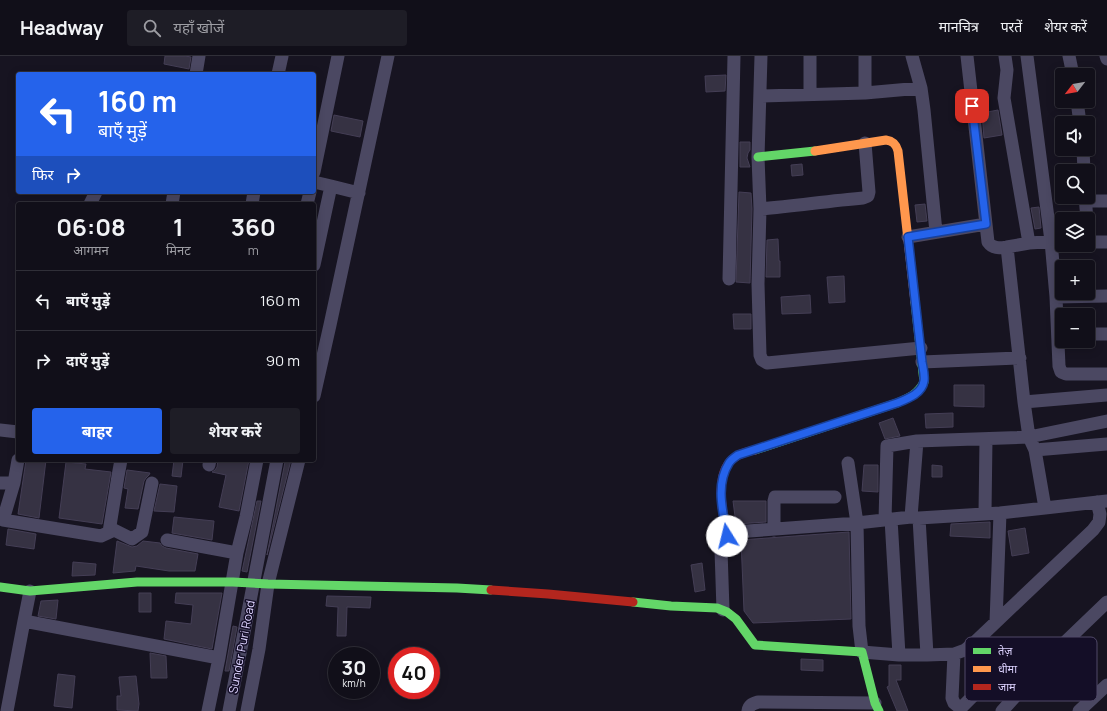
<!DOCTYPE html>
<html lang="hi">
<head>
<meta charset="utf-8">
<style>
	:root { --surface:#110f19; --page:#1e1d26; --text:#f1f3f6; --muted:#9c9ca2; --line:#302f38; --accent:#2563eb }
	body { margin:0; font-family:Manrope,"Noto Sans Devanagari",sans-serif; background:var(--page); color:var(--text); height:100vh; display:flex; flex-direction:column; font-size:15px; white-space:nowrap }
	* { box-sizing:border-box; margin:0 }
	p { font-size:13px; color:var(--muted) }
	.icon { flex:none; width:22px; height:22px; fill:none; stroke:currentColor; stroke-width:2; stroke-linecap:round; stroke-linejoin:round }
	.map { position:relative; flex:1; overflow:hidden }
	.drawer { position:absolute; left:16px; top:146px; width:300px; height:260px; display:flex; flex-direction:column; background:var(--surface); border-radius:4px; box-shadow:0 2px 10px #0003,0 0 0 1px var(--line) }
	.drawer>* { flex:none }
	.hud { position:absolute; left:16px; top:16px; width:300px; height:122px; border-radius:4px; box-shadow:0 2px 10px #0003,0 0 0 1px var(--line); background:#2563eb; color:#fff; overflow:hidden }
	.needle { width:26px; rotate:239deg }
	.fabs { position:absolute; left:1055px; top:12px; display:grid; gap:8px }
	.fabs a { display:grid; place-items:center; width:40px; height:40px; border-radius:4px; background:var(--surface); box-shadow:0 2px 10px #0003,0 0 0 1px var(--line); font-size:20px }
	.speed { position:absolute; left:328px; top:591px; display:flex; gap:8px; font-size:20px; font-weight:700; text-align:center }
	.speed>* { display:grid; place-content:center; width:52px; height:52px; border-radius:50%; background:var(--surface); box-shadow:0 2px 10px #0003,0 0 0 1px var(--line); line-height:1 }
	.speed small { font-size:10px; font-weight:400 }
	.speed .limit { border:6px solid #d22; background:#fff; color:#111 }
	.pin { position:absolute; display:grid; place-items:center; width:34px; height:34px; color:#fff; margin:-17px; border-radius:8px; box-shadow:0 2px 6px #0006 }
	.me { position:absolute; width:44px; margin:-22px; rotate:351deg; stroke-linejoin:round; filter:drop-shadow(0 0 3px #0008) }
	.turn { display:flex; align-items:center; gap:14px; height:84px; padding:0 16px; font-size:18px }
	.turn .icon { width:52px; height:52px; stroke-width:2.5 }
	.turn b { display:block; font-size:28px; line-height:34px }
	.then { display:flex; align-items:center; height:38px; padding:0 16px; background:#0003; gap:8px; font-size:15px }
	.eta { display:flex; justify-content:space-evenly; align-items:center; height:68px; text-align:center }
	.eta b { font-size:24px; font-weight:700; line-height:28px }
	.button { display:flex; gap:8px; margin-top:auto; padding:8px 16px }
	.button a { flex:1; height:46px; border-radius:4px; background:var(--accent); color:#fff; font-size:16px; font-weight:700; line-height:46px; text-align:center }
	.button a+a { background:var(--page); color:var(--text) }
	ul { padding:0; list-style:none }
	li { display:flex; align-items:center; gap:12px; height:60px; padding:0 16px; border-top:1px solid var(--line) }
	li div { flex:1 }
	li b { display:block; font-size:15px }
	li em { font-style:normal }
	header { display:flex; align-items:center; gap:24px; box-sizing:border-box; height:56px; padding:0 20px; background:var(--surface); border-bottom:1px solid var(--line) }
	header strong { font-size:19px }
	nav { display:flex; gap:22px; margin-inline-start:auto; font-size:14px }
	.search { width:280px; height:36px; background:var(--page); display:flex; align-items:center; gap:10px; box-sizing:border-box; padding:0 14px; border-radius:4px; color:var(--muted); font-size:15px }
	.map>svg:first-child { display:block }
	.building { fill:#363243; stroke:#443e55 }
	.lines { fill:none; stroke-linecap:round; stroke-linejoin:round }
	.street { stroke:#4b4862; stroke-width:13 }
	.fast { stroke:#63d668; stroke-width:9 }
	.slow { stroke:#ff974d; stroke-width:9 }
	.jam { stroke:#b3261e; stroke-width:9 }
	.route-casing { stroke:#184099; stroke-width:10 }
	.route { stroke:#2563eb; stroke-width:7 }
	.labels { text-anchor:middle; stroke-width:3; stroke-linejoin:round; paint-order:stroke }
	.street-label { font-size:12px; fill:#ddd3ff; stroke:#140e27 }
	.key { fill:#140e27; stroke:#504968; stroke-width:1 }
	.key-label { font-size:11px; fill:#ddd3ff }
</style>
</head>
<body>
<header>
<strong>Headway</strong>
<div class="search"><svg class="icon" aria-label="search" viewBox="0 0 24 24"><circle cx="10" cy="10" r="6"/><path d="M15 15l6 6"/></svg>यहाँ खोजें</div>
<nav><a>मानचित्र</a><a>परतें</a><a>शेयर करें</a></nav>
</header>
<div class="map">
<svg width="1107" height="655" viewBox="0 0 1107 655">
	<rect width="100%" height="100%" fill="#171421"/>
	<path class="building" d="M 165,0 L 185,0 L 191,1 L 189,13 L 164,8 Z
		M 726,19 L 725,35 L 706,36 L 705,20 Z
		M 998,54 L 1002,79 L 984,82 L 982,57 Z
		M 334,59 L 363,65 L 360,81 L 331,75 Z
		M 740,86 L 750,86 L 750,94 L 748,97 L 747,102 L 750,111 L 740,111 Z
		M 802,108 L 803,119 L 792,120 L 791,109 Z
		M 739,136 L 751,137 L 752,153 L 750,227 L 736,226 Z
		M 925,148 L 927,165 L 917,166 L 915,149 Z
		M 1039,151 L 1041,172 L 1035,173 L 1031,152 Z
		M 778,183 L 779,205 L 780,205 L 780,221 L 766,221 L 767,184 Z
		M 844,220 L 845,246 L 829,247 L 827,221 Z
		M 810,239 L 811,257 L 782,258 L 781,241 Z
		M 733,258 L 751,258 L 751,273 L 734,273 Z
		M 954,329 L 984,329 L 984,351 L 954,350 Z
		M 953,357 L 953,371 L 926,372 L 925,358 Z
		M 893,362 L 900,380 L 885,383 L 879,367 Z
		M 26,404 L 46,404 L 39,462 L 18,458 Z
		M 174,404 L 183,404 L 181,421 L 172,420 Z
		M 218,404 L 249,404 L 239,455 L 219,451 L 226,419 L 212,416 L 215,414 L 217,411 Z
		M 285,404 L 291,404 L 267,499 L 285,406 Z
		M 66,406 L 86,408 L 85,413 L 111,416 L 102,468 L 59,462 Z
		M 864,409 L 878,409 L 878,436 L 862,435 Z
		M 932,409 L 942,410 L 942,421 L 932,421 Z
		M 127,414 L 150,417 L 149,419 L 146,422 L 144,425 L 138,453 L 125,452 L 128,433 L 124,432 Z
		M 160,428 L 177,430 L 174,456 L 154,455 Z
		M 257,445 L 261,445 L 247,516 L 242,515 Z
		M 733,445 L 766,445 L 766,466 L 736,468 Z
		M 174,461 L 214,465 L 212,484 L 172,477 Z
		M 990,466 L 990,482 L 950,480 L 951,468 Z
		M 1025,472 L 1029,497 L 1012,500 L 1008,475 Z
		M 8,473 L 36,478 L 34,493 L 6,489 Z
		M 849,476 L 851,563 L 753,567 L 744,555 L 741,484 Z
		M 117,485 L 132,491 L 137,490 L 143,485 L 160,487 L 162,490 L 166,492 L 198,498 L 195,515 L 169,515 L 136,510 L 135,515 L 113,517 Z
		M 73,506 L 96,508 L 95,519 L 72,520 Z
		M 702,507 L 705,534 L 695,536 L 691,509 Z
		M 139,537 L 151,537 L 151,556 L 139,556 Z
		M 176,537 L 222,537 L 212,593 L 164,583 L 166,565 L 191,568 L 193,549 L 175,547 Z
		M 327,540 L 371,541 L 370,552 L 347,551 L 346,580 L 337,580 L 338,551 L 326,550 Z
		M 58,544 L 56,563 L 38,560 L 41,545 Z
		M 233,570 L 237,571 L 229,615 L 225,615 Z
		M 150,597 L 166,600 L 167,622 L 151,622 Z
		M 801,603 L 823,604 L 823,615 L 801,614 Z
		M 889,609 L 901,609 L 901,624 L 896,624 L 908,655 L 897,655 L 887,631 L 889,630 Z
		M 58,618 L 75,620 L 72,652 L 54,650 Z
		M 136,620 L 139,648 L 138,655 L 117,654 L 117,640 L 121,640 L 119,621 Z"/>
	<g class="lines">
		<path class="street" d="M 761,0 L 758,101 L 760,153 L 758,228 L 760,299 L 762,304 L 767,307 L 921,292
			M 810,0 L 810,38
			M 912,0 L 921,32 L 924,54 L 936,176
			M 1005,0 L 1007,14 L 1004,42 L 1029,187
			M 1027,0 L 1051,185 L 1056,241 L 1059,310 L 1061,316 L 1066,318 L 1107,318
			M 1069,0 L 1073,19
			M 1106,0 L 1107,3
			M 196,18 L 199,0
			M 278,18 L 282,0
			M 865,37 L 865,0
			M 760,40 L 865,37 L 921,32
			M 1077,45 L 1080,67
			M 1083,93 L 1084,115
			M 314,116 L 338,0
			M 314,126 L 331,130
			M 1085,141 L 1087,163
			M 1085,145 L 1107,145
			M 90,148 L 96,136
			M 172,148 L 174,136
			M 252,148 L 254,136
			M 307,148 L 310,136
			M 760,153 C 794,150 829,145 863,142 L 868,140 L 869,136 L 865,87
			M 908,181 L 986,168
			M 1088,186 L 1107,186
			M 1007,191 L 1029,187 L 1062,185
			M 314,209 L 331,130 L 359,137
			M 729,223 L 734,0
			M 1056,241 L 1107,240
			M 1088,278 L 1107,278
			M 922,306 L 1020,302
			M 314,340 L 330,269 L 388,0
			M 1024,346 L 1107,339
			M 1107,365 L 1029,381 L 1035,394 L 1045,452 L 1107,445
			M 0,374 L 18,376
			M 1035,394 L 1107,388
			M 18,404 L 14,427 L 3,464 L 101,480 L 114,474 L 132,483 L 142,476 L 152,427
			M 848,407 L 857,467 L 911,461 L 919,462 L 1000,457 L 1045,452
			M 209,409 L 210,404
			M 0,427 L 14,427
			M 985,457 L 986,383
			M 911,461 L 917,385
			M 919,462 L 927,599
			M 891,463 L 899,599
			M 885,464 L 887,390 L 917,385 L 1029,381 L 1024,346 L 1007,191 C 999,192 993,193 988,186 L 967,0
			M 774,474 L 774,445 L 775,441 L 835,441
			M 109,476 L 118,420 L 121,404
			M 167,484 L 237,497
			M 30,535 L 24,565 L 219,602
			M 723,554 L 721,494 C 723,483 725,480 735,476 L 857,467 L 859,570 L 862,596 L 899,599 L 927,599 L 954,598 L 965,594 L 976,585 L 996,566 L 1093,474 L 1099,466 L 1100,458 L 1097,446
			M 996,566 L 1000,457
			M 954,598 L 952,642 L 954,647 L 959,651 L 963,650 L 1013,600
			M 7,655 L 24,565
			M 208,655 L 219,602 L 237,497 L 246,461 L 257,404
			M 229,655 L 277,404
			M 247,655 L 259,593 L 268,528 L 299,404
			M 748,655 C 749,649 752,648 758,646 L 875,647
			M 1002,655 L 1057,594 L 1107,546
			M 1079,655 L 1107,629"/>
		<path class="fast" d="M 758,101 L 815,95
			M 755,394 L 897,347 C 909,342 918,338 924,326 L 915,246
			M 0,531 L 30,535 L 137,526 L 233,526 L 268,528 L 457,532 L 491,534
			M 633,546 L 671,550 L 717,552 L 727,556 L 736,563 L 755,589 L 862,596 L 875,647 L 879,655"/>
		<path class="slow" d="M 815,95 L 886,84 C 893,85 896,88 898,95 L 915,246"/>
		<path class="jam" d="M 727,480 C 723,458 712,414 737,400 C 742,397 749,395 755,394
			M 491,534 L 548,538 L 633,546"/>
	</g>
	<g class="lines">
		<g class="route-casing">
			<path id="route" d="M 727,480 C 723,456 715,429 729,407 C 731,404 735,401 738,399 L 897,347 C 907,343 922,338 924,325 C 925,319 923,312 922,306 L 908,181 L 986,168 L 972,50"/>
		</g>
		<use href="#route" class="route"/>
	</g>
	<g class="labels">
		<g class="street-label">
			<text transform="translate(242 591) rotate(-79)" y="4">Sunder Puri Road</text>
		</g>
	</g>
	<rect x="965" y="581" width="132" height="64" rx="6" class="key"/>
	<rect x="973" y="592" width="18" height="6" fill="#63d668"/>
	<rect x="973" y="610" width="18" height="6" fill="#ff974d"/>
	<rect x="973" y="628" width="18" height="6" fill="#b3261e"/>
	<g class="key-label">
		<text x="998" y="599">तेज़</text>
		<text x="998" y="617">धीमा</text>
		<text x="998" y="635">जाम</text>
	</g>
</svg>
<div class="fabs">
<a><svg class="needle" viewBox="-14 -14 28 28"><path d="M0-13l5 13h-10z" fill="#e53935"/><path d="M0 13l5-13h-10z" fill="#9c9ca2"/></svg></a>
<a><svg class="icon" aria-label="sound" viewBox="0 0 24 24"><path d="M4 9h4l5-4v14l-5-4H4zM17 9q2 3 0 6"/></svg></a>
<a><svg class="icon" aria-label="search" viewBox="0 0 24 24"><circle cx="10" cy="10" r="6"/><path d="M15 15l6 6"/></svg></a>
<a><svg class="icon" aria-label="layers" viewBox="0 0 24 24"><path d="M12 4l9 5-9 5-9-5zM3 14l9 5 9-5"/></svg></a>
<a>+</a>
<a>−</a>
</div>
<div class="speed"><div>30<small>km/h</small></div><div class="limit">40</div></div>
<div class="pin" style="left:972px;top:50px;background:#d93025"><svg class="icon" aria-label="arrive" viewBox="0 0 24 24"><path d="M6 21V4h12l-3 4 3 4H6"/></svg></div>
<svg class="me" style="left:727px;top:480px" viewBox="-20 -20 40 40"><circle r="19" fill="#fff"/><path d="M0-13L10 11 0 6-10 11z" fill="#2563eb"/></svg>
<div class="hud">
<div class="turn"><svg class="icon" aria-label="left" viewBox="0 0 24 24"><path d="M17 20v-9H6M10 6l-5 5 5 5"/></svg><div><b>160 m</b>बाएँ मुड़ें</div></div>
<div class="then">फिर<svg class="icon" aria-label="right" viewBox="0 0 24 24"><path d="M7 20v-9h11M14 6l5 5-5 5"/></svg></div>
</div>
<section class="drawer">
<div class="eta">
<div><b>06:08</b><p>आगमन</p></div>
<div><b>1</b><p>मिनट</p></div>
<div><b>360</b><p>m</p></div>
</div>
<ul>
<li><svg class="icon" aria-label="left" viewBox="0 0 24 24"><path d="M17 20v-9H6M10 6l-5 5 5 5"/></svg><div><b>बाएँ मुड़ें</b></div><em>160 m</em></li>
<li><svg class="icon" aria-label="right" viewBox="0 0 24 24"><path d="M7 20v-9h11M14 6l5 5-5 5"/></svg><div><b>दाएँ मुड़ें</b></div><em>90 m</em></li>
</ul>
<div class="button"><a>बाहर</a><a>शेयर करें</a></div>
</section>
</div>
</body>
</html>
